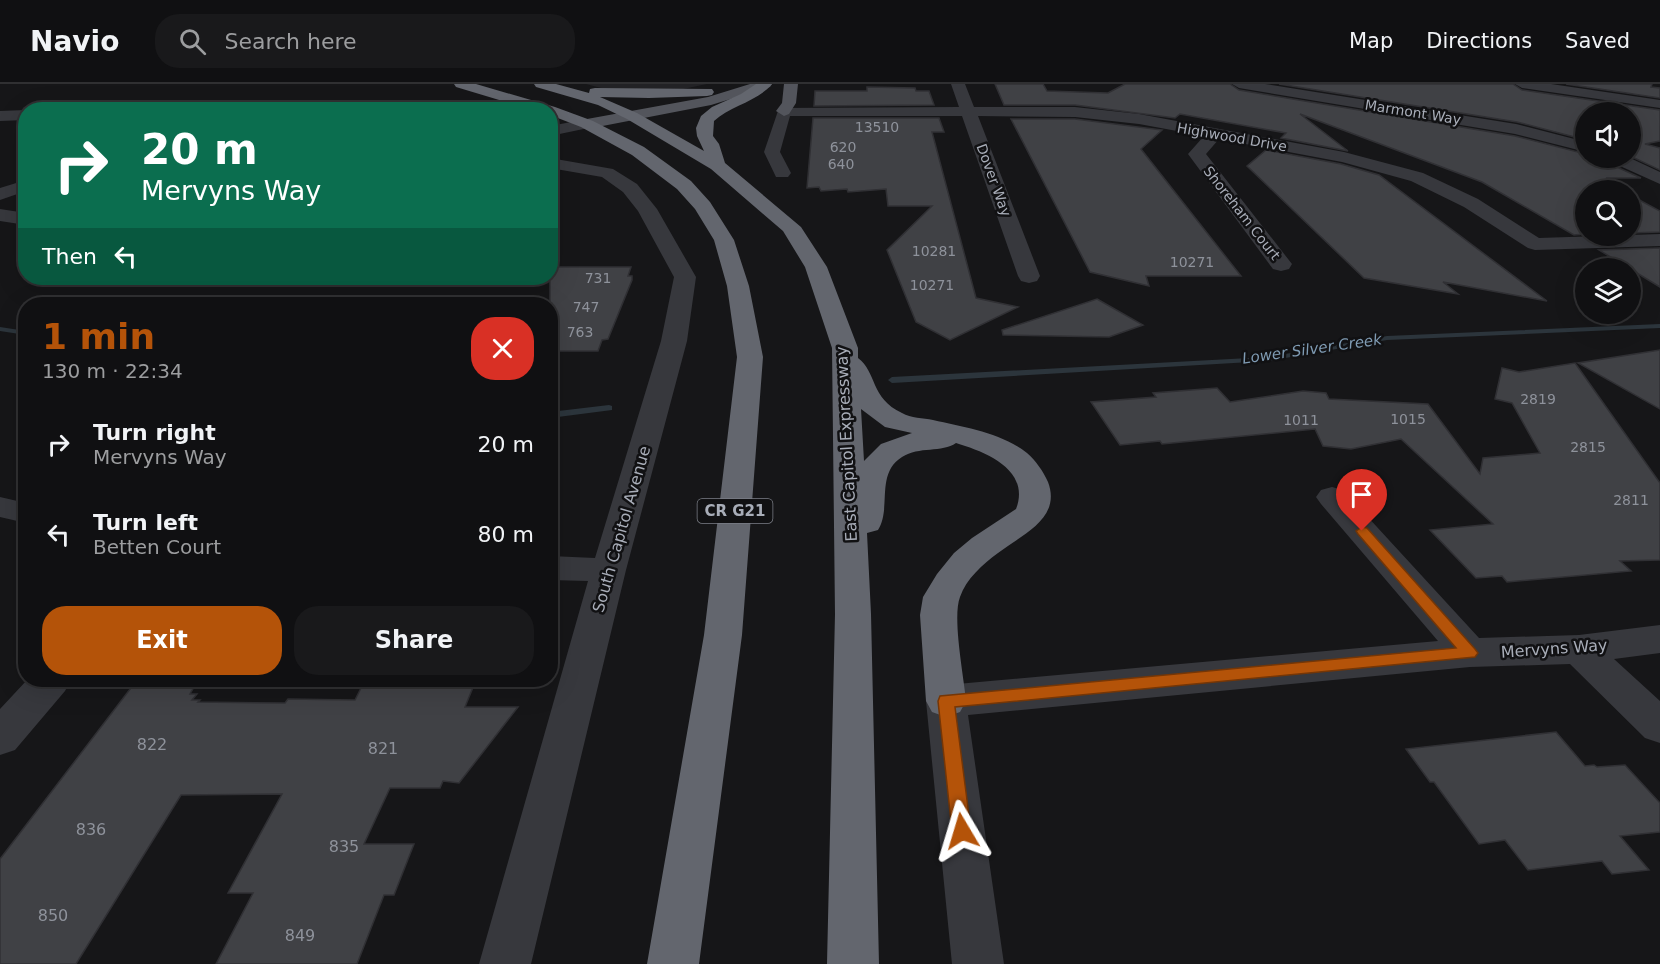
<!DOCTYPE html>
<html lang="en">
<head>
<meta charset="utf-8">
<style>
	:root { --surface:#101012; --page:#19191b; --text:#f1f3f6; --muted:#9c9d9f; --line:#303032; --accent:#b45309 }
	body { margin:0; font-family:"DejaVu Sans",sans-serif; background:var(--page); color:var(--text); height:100vh; display:flex; flex-direction:column; font-size:22px; white-space:nowrap }
	* { box-sizing:border-box; margin:0 }
	p { font-size:20px; color:var(--muted) }
	.icon { flex:none; width:33px; height:33px; fill:none; stroke:currentColor; stroke-width:2; stroke-linecap:round; stroke-linejoin:round }
	.map { position:relative; flex:1; overflow:hidden }
	.details { position:absolute; left:18px; top:213px; width:540px; height:390px; display:flex; flex-direction:column; background:var(--surface); border-radius:24px; box-shadow:0 6px 24px #0002,0 0 0 2px var(--line) }
	.details>* { flex:none }
	.hud { position:absolute; left:18px; top:18px; width:540px; height:183px; border-radius:24px; box-shadow:0 6px 24px #0002,0 0 0 2px var(--line); background:#0b6e4f; color:#fff; overflow:hidden }
	.fabs { position:absolute; left:1575px; top:18px; display:grid; gap:12px }
	.fabs a { display:grid; place-items:center; width:66px; height:66px; border-radius:50%; background:var(--surface); box-shadow:0 6px 24px #0002,0 0 0 2px var(--line); font-size:30px }
	.pin { position:absolute; display:grid; place-items:center; width:51px; height:51px; color:#fff; margin:-62px -26px; border-radius:50% 50% 50% 0; rotate:-45deg; box-shadow:0 0 6px #0007 }
	.pin .icon { rotate:45deg }
	.me { position:absolute; width:66px; margin:-33px; rotate:353deg; stroke-linejoin:round; filter:drop-shadow(0 0 4px #0008) }
	.turn { display:flex; align-items:center; gap:21px; height:126px; padding:0 24px; font-size:27px }
	.turn .icon { width:78px; height:78px; stroke-width:2.5 }
	.turn b { display:block; font-size:42px; line-height:51px }
	.then { display:flex; align-items:center; height:57px; padding:0 24px; background:#0003; gap:12px; font-size:22px }
	.round { display:grid; place-items:center; flex:none; width:63px; height:63px; border-radius:24px; background:var(--page) }
	.summary { display:flex; align-items:center; justify-content:space-between; height:102px; padding:0 24px }
	h1 { font-size:36px; font-weight:800; line-height:45px; color:var(--accent) }
	.action { display:flex; gap:12px; margin-top:auto; padding:12px 24px }
	.action a { flex:1; height:69px; border-radius:24px; background:var(--accent); color:#fff; font-size:24px; font-weight:800; line-height:69px; text-align:center }
	.action a+a { background:var(--page); color:var(--text) }
	ul { padding:0; list-style:none }
	li { display:flex; align-items:center; gap:18px; height:90px; padding:0 24px }
	li div { flex:1 }
	li b { display:block; font-size:22px }
	li em { font-style:normal }
	header { display:flex; align-items:center; gap:36px; box-sizing:border-box; height:84px; padding:0 30px; background:var(--surface); border-bottom:2px solid var(--line) }
	header strong { font-size:28px }
	nav { display:flex; gap:33px; margin-inline-start:auto; font-size:21px }
	.search { width:420px; height:54px; background:var(--page); display:flex; align-items:center; gap:15px; box-sizing:border-box; padding:0 21px; border-radius:24px; color:var(--muted); font-size:22px }
	.map>svg:first-child { display:block }
	.built { fill:#222225 }
	.lines { fill:none; stroke-linecap:round; stroke-linejoin:round }
	.stream { fill:#2c353c; fill-rule:evenodd }
	.building { fill:#404145; stroke:#303034; stroke-width:1.5 }
	.street { fill:#37383d; fill-rule:evenodd }
	.primary { fill:#53555c; fill-rule:evenodd }
	.highway { fill:#63666e; fill-rule:evenodd }
	.route { fill:#b45309; stroke:#753606; stroke-width:1.5 }
	.labels { text-anchor:middle; stroke-width:5; stroke-linejoin:round; paint-order:stroke }
	.far-street-label { font-size:14px; fill:#a8adb8; stroke:#111113 }
	.number-label { font-size:14px; fill:#8e929b }
	.far-water-label { font-size:15px; font-style:italic; fill:#7f9bb3; stroke:#111113 }
	.shield { fill:#111113; stroke:#7b7e86; stroke-width:1.5 }
	.shield-label { font-size:15px; font-weight:bold; fill:#a8adb8 }
	.street-label { font-size:16px; fill:#a8adb8; stroke:#111113 }
	.near-number-label { font-size:16px; fill:#8e929b }
</style>
</head>
<body>
<header>
<strong>Navio</strong>
<div class="search"><svg class="icon" aria-label="search" viewBox="0 0 24 24"><circle cx="10" cy="10" r="6"/><path d="M15 15l6 6"/></svg>Search here</div>
<nav><a>Map</a><a>Directions</a><a>Saved</a></nav>
</header>
<div class="map">
<svg width="1660" height="880" viewBox="0 0 1660 880">
	<rect width="100%" height="100%" fill="#161618"/>
	<path class="built" d="M 586,0 L 707,0 L 683,5 L 605,5 Z"/>
	<g class="lines">
		<path class="stream" d="M 1660,240 L 1660,244 L 1387,256 L 1268,277 L 892,299 L 888,296 L 892,293 L 1268,273 L 1387,252 Z
			M 0,243 L 26,247 L 26,251 L 0,247 Z
			M 609,321 L 612,322 L 612,326 L 550,334 L 550,328 Z"/>
	</g>
	<path class="building" d="M 995,0 L 1043,0 L 1047,7 L 1108,9 L 1125,0 L 1230,0 L 1239,6 L 1515,52 L 1586,70 L 1586,74 L 1606,74 L 1610,80 L 1641,94 L 1606,94 L 1629,106 L 1586,106 L 1586,150 L 1574,151 L 1482,98 L 1300,30 L 1348,67 L 1281,54 L 1286,49 L 1180,30 L 1175,34 L 1075,21 L 1004,21 Z
		M 1279,0 L 1513,0 L 1522,6 L 1660,26 L 1660,57 L 1645,60 L 1660,64 L 1660,86 L 1630,72 L 1630,28 L 1586,28 L 1586,56 L 1517,38 Z
		M 1566,0 L 1652,0 L 1651,3 L 1660,4 L 1660,14 Z
		M 867,3 L 915,4 L 916,7 L 929,7 L 934,21 L 814,22 L 815,7 L 867,7 Z
		M 813,34 L 939,34 L 944,48 L 932,48 L 976,214 L 1018,223 L 950,256 L 916,238 L 887,166 L 932,122 L 888,122 L 886,105 L 848,108 L 847,105 L 821,107 L 819,103 L 807,104 Z
		M 1011,35 L 1075,35 L 1162,46 L 1141,65 L 1241,192 L 1146,192 L 1149,202 L 1090,188 Z
		M 1266,66 L 1341,80 L 1379,91 L 1547,217 L 1443,198 L 1458,210 L 1364,194 L 1247,82 Z
		M 1630,111 L 1660,127 L 1660,148 L 1630,149 Z
		M 1660,164 L 1660,203 L 1599,166 Z
		M 550,183 L 631,183 L 628,192 L 632,192 L 632,196 L 608,255 L 602,256 L 598,267 L 550,267 Z
		M 1097,215 L 1143,241 L 1109,253 L 1003,251 L 1002,246 Z
		M 1660,266 L 1660,325 L 1578,279 Z
		M 1575,279 L 1660,399 L 1660,476 L 1620,477 L 1631,487 L 1507,498 L 1502,492 L 1476,494 L 1430,446 L 1493,440 L 1401,355 L 1351,365 L 1323,362 L 1315,345 L 1162,360 L 1160,357 L 1120,361 L 1091,318 L 1156,313 L 1153,309 L 1217,304 L 1230,318 L 1303,307 L 1326,309 L 1329,315 L 1428,320 L 1480,390 L 1483,374 L 1540,369 L 1512,319 L 1495,315 L 1502,284 L 1519,288 Z
		M 137,596 L 198,596 L 190,610 L 197,610 L 192,616 L 200,616 L 198,618 L 285,619 L 288,615 L 355,616 L 365,596 L 476,596 L 465,623 L 518,623 L 459,699 L 443,697 L 440,704 L 390,704 L 364,760 L 414,760 L 394,811 L 384,811 L 357,880 L 216,880 L 253,809 L 228,809 L 282,710 L 181,711 L 76,880 L 0,880 L 0,775 Z
		M 1556,648 L 1585,682 L 1594,681 L 1597,683 L 1625,681 L 1660,719 L 1660,748 L 1620,752 L 1649,786 L 1612,790 L 1602,777 L 1528,786 L 1505,756 L 1479,760 L 1434,698 L 1430,698 L 1406,665 Z"/>
	<g class="lines">
		<path class="street" d="M 951,0 L 965,0 L 974,23 L 1075,23 L 1139,30 L 1344,68 L 1423,89 L 1478,115 L 1539,154 L 1660,150 L 1660,162 L 1535,166 L 1528,164 L 1464,123 L 1411,97 L 1342,78 L 1219,55 L 1206,70 L 1292,180 L 1289,185 L 1281,187 L 1273,185 L 1188,70 L 1204,52 L 1139,40 L 1075,33 L 978,32 L 1040,192 L 1037,197 L 1029,199 L 1021,197 L 1018,192 L 962,32 L 790,32 L 780,68 L 791,89 L 788,93 L 776,93 L 764,68 L 779,24 L 959,23 Z
			M 1232,0 L 1265,0 L 1516,40 L 1586,58 L 1586,68 L 1515,50 L 1239,4 Z
			M 1515,0 L 1551,0 L 1660,16 L 1660,24 L 1522,4 Z
			M 137,19 L 142,21 L 144,26 L 117,26 L 119,23 Z
			M 26,26 L 26,36 L 0,37 L 0,27 Z
			M 587,35 L 595,40 L 593,43 L 550,52 L 550,42 Z
			M 550,74 L 613,85 L 637,100 L 657,125 L 696,193 L 687,257 L 626,486 L 531,880 L 479,880 L 588,497 L 550,496 L 550,472 L 595,474 L 661,257 L 674,193 L 638,127 L 623,108 L 602,93 L 550,84 Z
			M 1608,74 L 1630,74 L 1660,88 L 1660,100 L 1611,78 Z
			M 26,96 L 26,107 L 0,116 L 0,104 Z
			M 0,125 L 26,129 L 26,141 L 0,137 Z
			M 1332,403 L 1343,406 L 1479,554 L 1579,551 L 1660,541 L 1660,569 L 1614,575 L 1660,617 L 1660,659 L 1645,654 L 1570,580 L 1470,583 L 968,631 L 1004,880 L 952,880 L 926,617 L 932,606 L 946,601 L 1438,557 L 1321,420 L 1316,413 L 1321,406 Z
			M 0,413 L 26,419 L 26,439 L 0,433 Z
			M 27,596 L 71,596 L 65,607 L 15,666 L 0,671 L 0,625 Z"/>
		<path class="primary" d="M 750,0 L 772,0 L 770,3 L 711,21 L 587,45 L 579,40 L 587,35 L 708,13 Z
			M 784,0 L 798,0 L 796,19 L 789,30 L 784,32 L 776,27 L 782,19 Z"/>
		<path class="highway" d="M 454,0 L 476,0 L 555,23 L 593,37 L 644,63 L 691,97 L 710,118 L 734,156 L 749,202 L 763,273 L 742,551 L 699,880 L 647,880 L 704,551 L 737,273 L 727,202 L 714,156 L 695,125 L 677,105 L 632,71 L 581,43 L 550,31 L 550,26 L 532,26 L 456,3 Z
			M 534,0 L 556,0 L 589,9 L 590,5 L 595,4 L 712,5 L 714,8 L 712,11 L 707,12 L 649,14 L 600,13 L 637,29 L 704,67 L 697,52 L 696,44 L 701,32 L 712,23 L 741,10 L 756,0 L 772,0 C 757,18 731,21 714,37 L 713,52 L 719,60 L 725,79 L 801,143 L 827,183 L 858,264 L 858,274 C 877,288 870,314 902,329 C 911,334 923,334 933,336 C 964,343 1002,349 1027,369 C 1036,377 1043,387 1048,398 C 1062,435 1021,451 998,469 C 983,480 966,495 960,513 C 952,534 964,593 966,617 L 960,628 L 946,633 L 932,628 L 926,617 L 920,531 L 923,513 L 937,490 L 954,469 L 972,454 L 1016,425 C 1031,386 986,368 956,359 C 942,369 919,362 902,373 C 875,390 892,424 878,446 L 867,449 L 871,530 L 879,880 L 827,880 L 835,530 L 832,264 L 805,183 L 783,147 L 711,85 L 627,35 L 598,21 L 536,3 ZM 861,325 L 885,343 L 912,349 L 881,360 L 864,377 Z"/>
	</g>
	<path class="route" d="M 1362,443 L 1367,444 L 1475,565 L 1478,569 L 1475,573 L 955,623 L 971,747 L 969,754 L 962,756 L 955,754 L 952,747 L 938,617 L 940,612 L 1456,564 L 1358,450 L 1356,447 Z"/>
	<g class="labels">
		<g class="far-street-label">
			<text transform="translate(1413 28) rotate(9)" y="5">Marmont Way</text>
			<text transform="translate(1232 53) rotate(10)" y="5">Highwood Drive</text>
			<text transform="translate(994 96) rotate(70)" y="5">Dover Way</text>
			<text transform="translate(1242 129) rotate(52)" y="5">Shoreham Court</text>
		</g>
		<g class="number-label">
			<text x="877" y="48">13510</text>
			<text x="843" y="68">620</text>
			<text x="841" y="85">640</text>
			<text x="934" y="172">10281</text>
			<text x="1192" y="183">10271</text>
			<text x="598" y="199">731</text>
			<text x="932" y="206">10271</text>
			<text x="586" y="228">747</text>
			<text x="580" y="253">763</text>
			<text x="1538" y="320">2819</text>
			<text x="1408" y="340">1015</text>
			<text x="1301" y="341">1011</text>
			<text x="1588" y="368">2815</text>
			<text x="1631" y="421">2811</text>
		</g>
		<g class="far-water-label">
			<text transform="translate(1312 265) rotate(-8)" y="5">Lower Silver Creek</text>
		</g>
		<rect class="shield" x="697.5" y="415" width="75" height="24" rx="4.5"/>
		<g class="shield-label">
			<text x="735" y="432">CR G21</text>
		</g>
		<g class="street-label">
			<text transform="translate(846 360) rotate(-93)" y="6">East Capitol Expressway</text>
			<text transform="translate(621 445) rotate(-74)" y="6">South Capitol Avenue</text>
			<text transform="translate(1554 564) rotate(-4)" y="6">Mervyns Way</text>
		</g>
		<g class="near-number-label">
			<text x="152" y="666">822</text>
			<text x="383" y="670">821</text>
			<text x="91" y="751">836</text>
			<text x="344" y="768">835</text>
			<text x="53" y="837">850</text>
			<text x="300" y="857">849</text>
		</g>
	</g>
</svg>
<div class="fabs">
<a><svg class="icon" aria-label="sound" viewBox="0 0 24 24"><path d="M4 9h4l5-4v14l-5-4H4zM17 9q2 3 0 6"/></svg></a>
<a><svg class="icon" aria-label="search" viewBox="0 0 24 24"><circle cx="10" cy="10" r="6"/><path d="M15 15l6 6"/></svg></a>
<a><svg class="icon" aria-label="layers" viewBox="0 0 24 24"><path d="M12 4l9 5-9 5-9-5zM3 14l9 5 9-5"/></svg></a>
</div>
<div class="pin" style="left:1362px;top:447px;background:#d93025"><svg class="icon" aria-label="arrive" viewBox="0 0 24 24"><path d="M6 21V4h12l-3 4 3 4H6"/></svg></div>
<svg class="me" style="left:962px;top:747px" viewBox="-20 -20 40 40"><path d="M0-17L14 15 0 8-14 15z" fill="#b45309" stroke="#fff" stroke-width="4"/></svg>
<div class="hud">
<div class="turn"><svg class="icon" aria-label="right" viewBox="0 0 24 24"><path d="M7 20v-9h11M14 6l5 5-5 5"/></svg><div><b>20 m</b>Mervyns Way</div></div>
<div class="then">Then<svg class="icon" aria-label="left" viewBox="0 0 24 24"><path d="M17 20v-9H6M10 6l-5 5 5 5"/></svg></div>
</div>
<section class="details">
<div class="summary"><div><h1>1 min</h1><p>130 m · 22:34</p></div><a class="round" style="background:#d93025;color:#fff"><svg class="icon" aria-label="close" viewBox="0 0 24 24"><path d="M6 6l12 12M18 6L6 18"/></svg></a></div>
<ul>
<li><svg class="icon" aria-label="right" viewBox="0 0 24 24"><path d="M7 20v-9h11M14 6l5 5-5 5"/></svg><div><b>Turn right</b><p>Mervyns Way</p></div><em>20 m</em></li>
<li><svg class="icon" aria-label="left" viewBox="0 0 24 24"><path d="M17 20v-9H6M10 6l-5 5 5 5"/></svg><div><b>Turn left</b><p>Betten Court</p></div><em>80 m</em></li>
</ul>
<div class="action"><a>Exit</a><a>Share</a></div>
</section>
</div>
</body>
</html>
